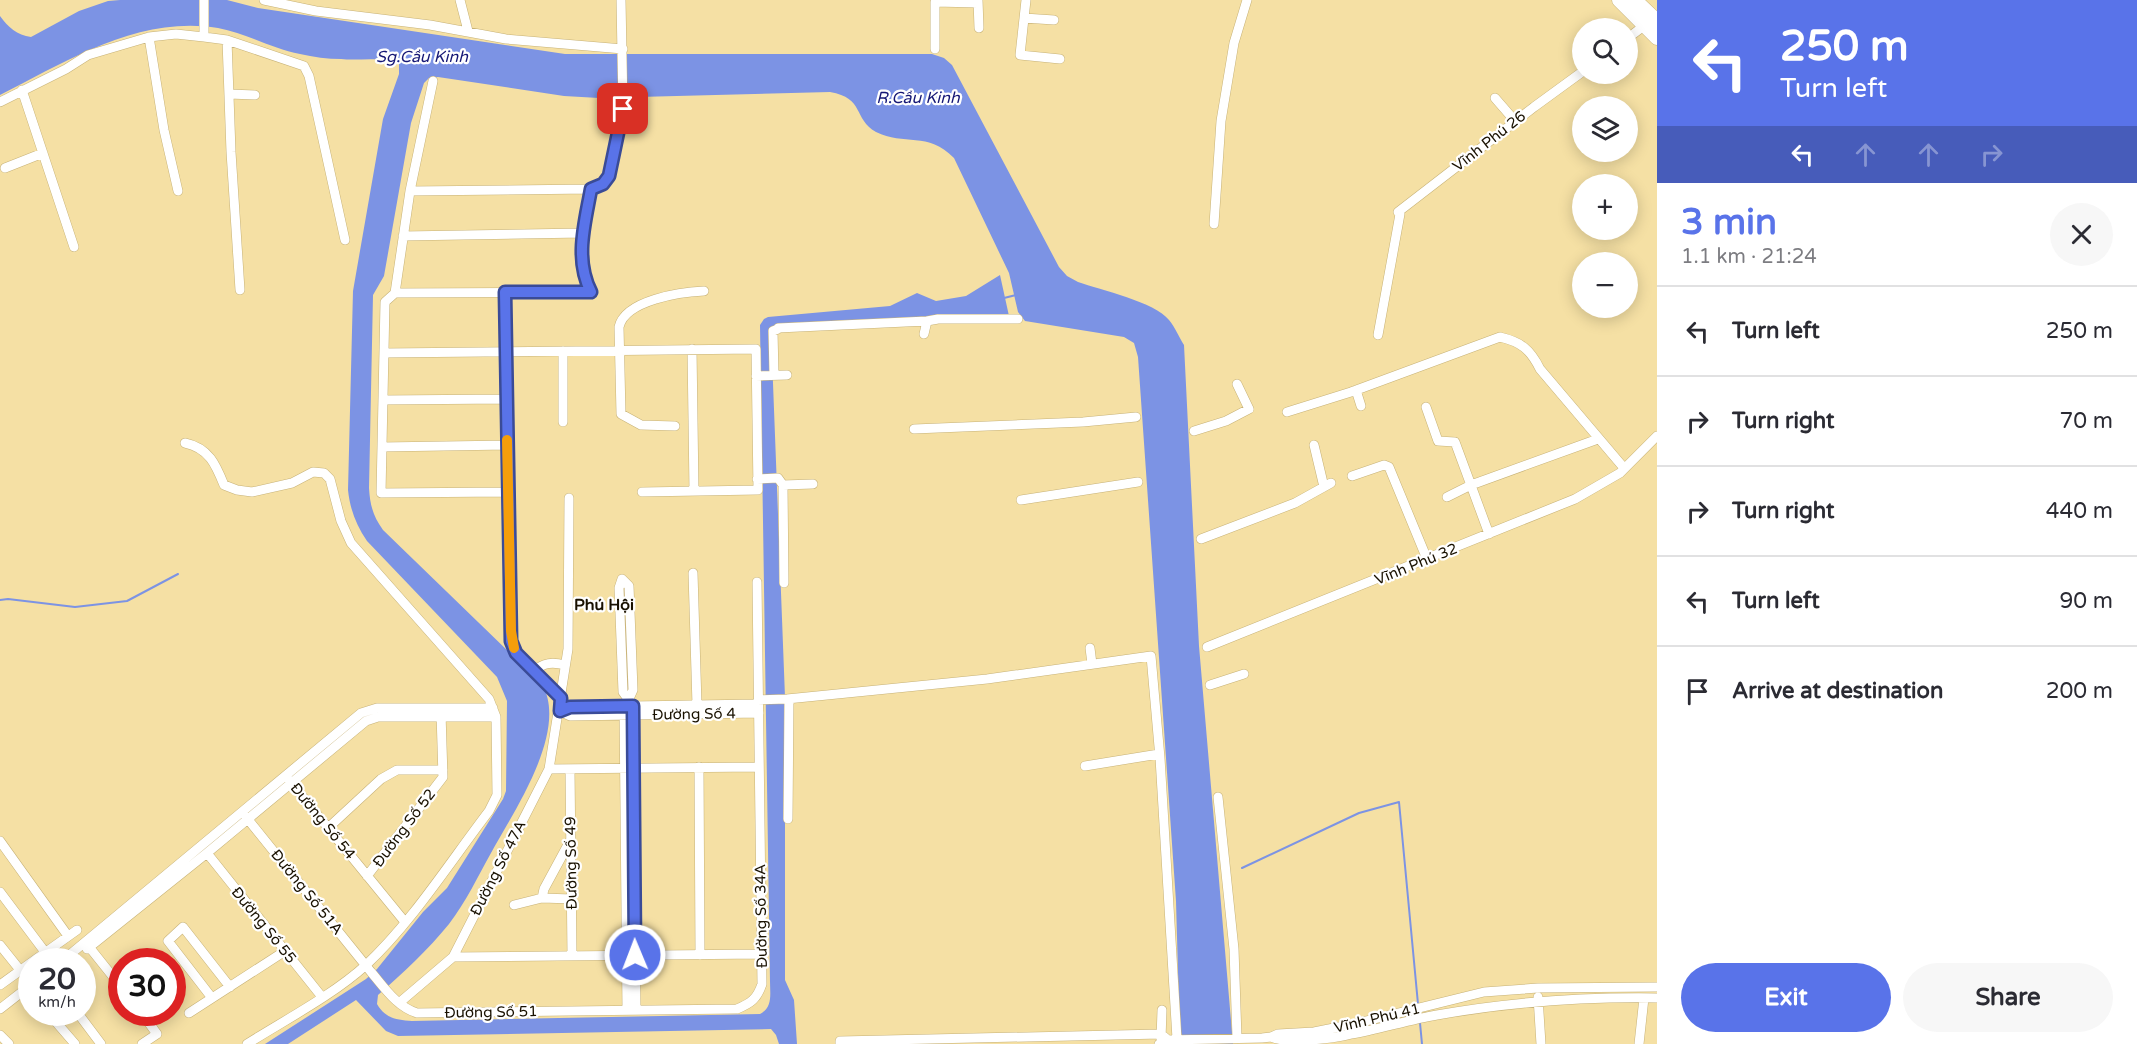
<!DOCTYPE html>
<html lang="en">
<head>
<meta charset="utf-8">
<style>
	:root { --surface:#fff; --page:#f7f7f7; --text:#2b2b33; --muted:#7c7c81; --line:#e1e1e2; --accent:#5973e9 }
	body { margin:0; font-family:"Varela Round",sans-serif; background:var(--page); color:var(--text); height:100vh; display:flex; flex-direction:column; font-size:22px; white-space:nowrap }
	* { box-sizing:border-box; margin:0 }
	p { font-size:20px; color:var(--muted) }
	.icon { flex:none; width:33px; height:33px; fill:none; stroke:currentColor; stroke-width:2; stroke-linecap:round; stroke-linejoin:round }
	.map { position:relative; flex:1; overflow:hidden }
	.drawer { display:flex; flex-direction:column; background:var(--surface); width:480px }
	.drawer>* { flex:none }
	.hud { background:#5973e9; color:#fff; overflow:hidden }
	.tools { position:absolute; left:1572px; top:18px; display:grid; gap:12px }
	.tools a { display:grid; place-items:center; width:66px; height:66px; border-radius:50%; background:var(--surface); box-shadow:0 3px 15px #0003; font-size:30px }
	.speed { position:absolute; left:18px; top:948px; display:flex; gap:12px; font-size:30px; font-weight:700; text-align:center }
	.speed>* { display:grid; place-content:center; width:78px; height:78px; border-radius:50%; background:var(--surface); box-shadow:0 3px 15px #0003; line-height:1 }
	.speed small { font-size:15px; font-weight:400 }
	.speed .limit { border:9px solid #d22; background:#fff; color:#111 }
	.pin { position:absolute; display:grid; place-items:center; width:51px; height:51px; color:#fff; margin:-26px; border-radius:12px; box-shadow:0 3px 9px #0006 }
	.me { position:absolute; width:66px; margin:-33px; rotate:359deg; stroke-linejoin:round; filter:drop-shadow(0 0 4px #0008) }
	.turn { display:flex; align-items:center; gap:21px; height:126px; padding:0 24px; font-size:27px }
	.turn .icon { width:78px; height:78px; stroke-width:2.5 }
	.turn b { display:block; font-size:42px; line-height:51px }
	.lanes { display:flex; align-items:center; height:57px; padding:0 24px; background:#0003; justify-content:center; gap:30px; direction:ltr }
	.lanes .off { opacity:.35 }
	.round { display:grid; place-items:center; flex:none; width:63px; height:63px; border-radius:32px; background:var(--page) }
	.headline { display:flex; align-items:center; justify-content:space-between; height:102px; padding:0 24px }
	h1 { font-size:36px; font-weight:800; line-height:45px; color:var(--accent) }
	.cta { display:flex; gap:12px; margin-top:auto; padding:12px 24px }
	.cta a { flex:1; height:69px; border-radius:36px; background:var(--accent); color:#fff; font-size:24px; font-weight:800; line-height:69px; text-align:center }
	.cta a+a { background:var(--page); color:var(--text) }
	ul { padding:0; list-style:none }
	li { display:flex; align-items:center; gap:18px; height:90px; padding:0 24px; border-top:2px solid var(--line) }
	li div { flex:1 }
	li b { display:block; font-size:22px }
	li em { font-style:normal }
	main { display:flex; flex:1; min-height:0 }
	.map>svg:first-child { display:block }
	.water { fill:#7c93e4 }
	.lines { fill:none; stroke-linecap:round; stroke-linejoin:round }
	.stream { stroke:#7c93e4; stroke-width:2 }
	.minor-casing { stroke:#c7b277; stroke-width:10 }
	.highway-casing { stroke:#c7b277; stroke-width:15 }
	.minor { stroke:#fff; stroke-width:9 }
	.highway { stroke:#fff; stroke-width:14 }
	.route-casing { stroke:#3a4b97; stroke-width:15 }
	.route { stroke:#5973e9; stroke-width:10 }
	.slow { stroke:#f59e0b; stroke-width:10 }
	.labels { text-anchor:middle; stroke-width:4.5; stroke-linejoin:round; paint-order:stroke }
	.street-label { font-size:15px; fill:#191100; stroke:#fff }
	.water-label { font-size:16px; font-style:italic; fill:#151775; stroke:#fff }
	.neighbourhood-label { font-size:16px; font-weight:bold; fill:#191100; stroke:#fff }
</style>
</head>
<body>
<main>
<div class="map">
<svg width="1657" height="1044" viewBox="0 0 1657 1044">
	<rect width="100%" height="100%" fill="#f5e0a4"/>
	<path class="water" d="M 120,0 L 227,0 L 258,8 L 565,54 L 932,54 L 944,58 L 952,65 L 1059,267 L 1067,276 L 1078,282 C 1101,290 1155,302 1169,320 C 1175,327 1179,337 1184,345 L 1199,646 L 1233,1044 L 1180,1044 L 1176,901 L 1138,357 L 1134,343 L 1124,337 L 1025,321 L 1018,312 L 1009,273 L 954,158 C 928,131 904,146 876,132 C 853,119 865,98 830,92 L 599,98 L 564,96 L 438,77 L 429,78 L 424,83 L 411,123 L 384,276 L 373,295 L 369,488 C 370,505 373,516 383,530 L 542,684 C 569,731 514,811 491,853 C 478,876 466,902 449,924 C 428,950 403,973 378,995 L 377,1004 C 385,1018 396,1020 412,1021 L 760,1014 C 773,1007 770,994 770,981 L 760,325 L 764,319 L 768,317 L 890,306 L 917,293 L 936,301 L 966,296 L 1000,275 L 1009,316 L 771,331 L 785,697 L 785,980 L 794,1000 L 797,1044 L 779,1044 L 776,1035 L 771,1029 L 398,1036 L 386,1031 L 356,1000 L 288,1044 L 265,1044 L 366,979 L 377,969 L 423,912 L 447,888 L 503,799 L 506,791 L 507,701 L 497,677 L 367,541 C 356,525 350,509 348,490 L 353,291 L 383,119 L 399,74 L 399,64 C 381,56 360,61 341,59 C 328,59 313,57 300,54 C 272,49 246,33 218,28 C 139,15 67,61 0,95 L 0,16 C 8,27 17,35 31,37 L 79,11 L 108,1 Z"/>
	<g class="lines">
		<path class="stream" d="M 1004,298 L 1016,295
			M 0,600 L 8,599 L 75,607 L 127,601 L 178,574
			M 1242,868 L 1359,813 L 1399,802 L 1418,1004
			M 1420,1023 L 1422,1044"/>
		<g class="minor-casing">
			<path id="minor" d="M 264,0 L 316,11 L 430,25 L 506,39 L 623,49
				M 460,0 L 468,31
				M 978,0 L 979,28
				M 1026,0 L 1020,55 L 1060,59
				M 1024,18 L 1054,20
				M 149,37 L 164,130 L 178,191
				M 204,37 L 227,40 L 304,66 L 309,76 L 345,240
				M 1628,38 L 1645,25
				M 227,40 L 231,152 L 240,290
				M 935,49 L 935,2 L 978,3
				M 433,81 L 410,191 L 395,293 L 385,302 L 381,493 L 508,492
				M 22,90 L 74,247
				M 229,94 L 255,95
				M 1495,98 L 1515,121
				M 0,102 L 66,69 L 88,55 L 149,37 L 176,34 L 204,37 L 204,0
				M 5,168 L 43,153
				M 410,191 L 591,189 L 603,184 L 609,176 L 623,109 L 621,0
				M 1398,212 L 1534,107 L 1582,72
				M 1214,224 L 1221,121 L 1234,43 L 1247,0
				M 403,236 L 583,233
				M 395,293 L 591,292 C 573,260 586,223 591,189
				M 505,293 L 511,641 L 516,653 L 561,698
				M 778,328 L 927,321
				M 924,334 L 927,321 L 938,319 L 1018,319
				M 1378,335 L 1400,214
				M 692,349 L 694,491
				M 384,353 L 756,349 L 758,490 L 642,492
				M 774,375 L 773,331 L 778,329
				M 756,376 L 787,375
				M 1356,390 L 1361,406
				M 383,400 L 507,399
				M 1426,407 L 1438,441 L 1455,442 L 1489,534
				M 1287,412 L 1351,392 L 1500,337 C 1521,342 1530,349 1540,369 L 1624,468
				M 563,422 L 563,351
				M 675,426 L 641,425 L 621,414 L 619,327 C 625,300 681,292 704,291
				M 914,429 L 1083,422 L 1136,417
				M 1194,431 L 1226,421 L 1249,409 L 1237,384
				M 185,443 C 209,448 216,465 224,485 L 237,490 L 252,492 L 292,483 L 313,472 L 324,473 L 330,479 L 341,521 L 351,543 L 489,699 L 496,717 L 497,795 L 489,811 C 450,862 412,922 366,965 C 333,995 285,1020 247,1044
				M 1314,445 L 1324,487
				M 382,447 L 508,445
				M 1352,476 L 1384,465 L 1389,467 L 1427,559
				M 757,479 L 778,478 L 783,485 L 813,484
				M 783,485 L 784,583
				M 1447,497 L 1471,485 L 1598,439
				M 1021,500 L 1138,482
				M 1201,539 L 1295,503 L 1331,483
				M 693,573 L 697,705
				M 1207,647 L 1575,499 L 1620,473 L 1657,436
				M 1090,648 L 1092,664
				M 534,672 C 543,662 553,662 565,665
				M 1210,685 L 1244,674
				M 758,700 L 787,699 L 987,679 L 1151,656 L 1160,758 L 1177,1039
				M 559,711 L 570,716 L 759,713
				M 559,711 L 570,707 L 758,704
				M 1085,766 L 1159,754
				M 699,767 L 700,955
				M 549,769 L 759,767
				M 570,769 L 572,956
				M 289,780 L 405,922
				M 1218,797 L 1234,949 L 1237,1038
				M 242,812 L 371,972 C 384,987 397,1007 417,1013 L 737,1009 C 751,1003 757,999 762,984 L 757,582
				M 788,819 L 789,699
				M 328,828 L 381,779 L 397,770 L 443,770
				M 0,841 L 68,936
				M 570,841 L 544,889 L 542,898 L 572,899
				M 207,853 L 322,997
				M 367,876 L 443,777 L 441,713
				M 0,892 L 45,952
				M 514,905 L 542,898
				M 86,943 L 122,988
				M 0,945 L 20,970
				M 87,949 L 207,853 L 366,721 L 378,717 L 496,717
				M 453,957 L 762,954
				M 32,962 L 77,930
				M 61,962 L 361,713 L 377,708 L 493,708
				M 0,985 L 32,962
				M 1538,997 L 1541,1044
				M 212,998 L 168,941 L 183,927 L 230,987
				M 399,1003 L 453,957 L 549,769 L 568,649 L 569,498
				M 0,1009 L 32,984
				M 627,1010 L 624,706 L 628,701 L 633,690 L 629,586 L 622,579 L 619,588 L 623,692 L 633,706 L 636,1010
				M 68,1012 L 56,1022 L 75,1044
				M 77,1012 L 101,1044
				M 141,1012 L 157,1034 L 142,1044
				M 189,1013 L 285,951
				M 0,1035 L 9,1044
				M 1271,1037 C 1286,1044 1329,1039 1347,1035 C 1378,1030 1407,1020 1437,1015 C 1509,1002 1584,997 1657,998
				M 1161,1039 L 1162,1010
				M 840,1044 L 840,1041 L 1161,1034 L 1168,1040
				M 1159,1044 L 1168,1040 L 1262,1038 L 1271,1037 L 1278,1034 L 1314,1032 L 1354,1024 L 1484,992 L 1538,988 L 1657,987
				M 1639,1044 L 1644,998"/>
		</g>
		<g class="highway-casing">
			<path id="highway" d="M 1619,0 L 1657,38
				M 1635,0 L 1657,21"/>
		</g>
		<use href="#minor" class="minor"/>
		<use href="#highway" class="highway"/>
	</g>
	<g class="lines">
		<g class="route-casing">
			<path id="route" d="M 623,109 L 609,176 L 603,184 L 591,189 C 585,223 574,259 591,292 L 505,292 L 511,641 L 516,653 L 561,698 L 560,711 L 570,707 L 633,706 L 635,955"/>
		</g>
		<use href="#route" class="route"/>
		<path class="slow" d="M 507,440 L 511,631 L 514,648"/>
	</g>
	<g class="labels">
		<g class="street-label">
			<text transform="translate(1489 141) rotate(-38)" y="5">Vĩnh Phú 26</text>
			<text transform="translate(1416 564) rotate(-22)" y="5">Vĩnh Phú 32</text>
			<text transform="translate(694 714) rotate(-1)" y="5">Đường Số 4</text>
			<text transform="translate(323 821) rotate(51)" y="5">Đường Số 54</text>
			<text transform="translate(404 828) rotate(-53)" y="5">Đường Số 52</text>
			<text transform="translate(571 863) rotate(-91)" y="5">Đường Số 49</text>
			<text transform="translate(498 868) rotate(-63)" y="5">Đường Số 47A</text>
			<text transform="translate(307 892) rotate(51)" y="5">Đường Số 51A</text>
			<text transform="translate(761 916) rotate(-91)" y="5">Đường Số 34A</text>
			<text transform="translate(264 925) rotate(51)" y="5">Đường Số 55</text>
			<text transform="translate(491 1012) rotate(-1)" y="5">Đường Số 51</text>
			<text transform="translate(1377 1018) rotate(-13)" y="5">Vĩnh Phú 41</text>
		</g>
		<g class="water-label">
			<text x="422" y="62">Sg.Cầu Kinh</text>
			<text x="918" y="103">R.Cầu Kinh</text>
		</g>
		<g class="neighbourhood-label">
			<text x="604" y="610">Phú Hội</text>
		</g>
	</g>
</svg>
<div class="tools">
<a><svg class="icon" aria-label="search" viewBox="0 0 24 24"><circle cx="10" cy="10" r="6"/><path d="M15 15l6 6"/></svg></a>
<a><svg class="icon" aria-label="layers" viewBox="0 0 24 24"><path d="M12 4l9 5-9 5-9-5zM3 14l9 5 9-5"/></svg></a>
<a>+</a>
<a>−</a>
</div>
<div class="speed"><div>20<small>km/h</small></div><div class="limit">30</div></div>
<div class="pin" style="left:623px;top:109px;background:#d93025"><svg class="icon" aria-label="arrive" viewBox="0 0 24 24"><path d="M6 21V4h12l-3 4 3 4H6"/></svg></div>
<svg class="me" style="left:635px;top:955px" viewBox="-20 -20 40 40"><circle r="17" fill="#5973e9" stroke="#fff" stroke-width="3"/><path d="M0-11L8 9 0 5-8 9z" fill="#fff"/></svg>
</div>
<section class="drawer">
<div class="hud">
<div class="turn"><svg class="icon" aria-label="left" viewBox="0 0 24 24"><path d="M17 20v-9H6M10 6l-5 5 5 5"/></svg><div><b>250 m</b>Turn left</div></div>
<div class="lanes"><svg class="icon" aria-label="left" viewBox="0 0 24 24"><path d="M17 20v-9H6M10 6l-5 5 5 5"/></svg><svg class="icon off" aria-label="ahead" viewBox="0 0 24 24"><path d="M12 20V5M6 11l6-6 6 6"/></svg><svg class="icon off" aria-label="ahead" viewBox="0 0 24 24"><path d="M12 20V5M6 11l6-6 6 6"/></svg><svg class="icon off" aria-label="right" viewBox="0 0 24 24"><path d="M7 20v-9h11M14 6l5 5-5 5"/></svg></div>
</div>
<div class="headline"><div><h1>3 min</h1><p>1.1 km · 21:24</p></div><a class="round"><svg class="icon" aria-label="close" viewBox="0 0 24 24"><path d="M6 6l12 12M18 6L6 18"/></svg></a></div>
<ul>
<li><svg class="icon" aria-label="left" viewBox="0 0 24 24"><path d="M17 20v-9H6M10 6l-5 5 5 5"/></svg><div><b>Turn left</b></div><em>250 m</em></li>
<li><svg class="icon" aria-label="right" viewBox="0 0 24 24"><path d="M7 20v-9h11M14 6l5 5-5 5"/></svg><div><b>Turn right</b></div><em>70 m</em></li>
<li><svg class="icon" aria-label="right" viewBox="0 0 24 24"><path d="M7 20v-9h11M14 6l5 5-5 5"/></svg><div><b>Turn right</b></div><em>440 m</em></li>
<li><svg class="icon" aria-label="left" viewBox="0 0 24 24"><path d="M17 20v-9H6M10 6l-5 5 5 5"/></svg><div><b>Turn left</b></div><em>90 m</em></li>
<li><svg class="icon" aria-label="arrive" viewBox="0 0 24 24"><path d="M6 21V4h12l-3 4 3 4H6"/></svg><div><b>Arrive at destination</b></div><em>200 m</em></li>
</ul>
<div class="cta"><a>Exit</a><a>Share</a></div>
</section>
</main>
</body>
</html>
